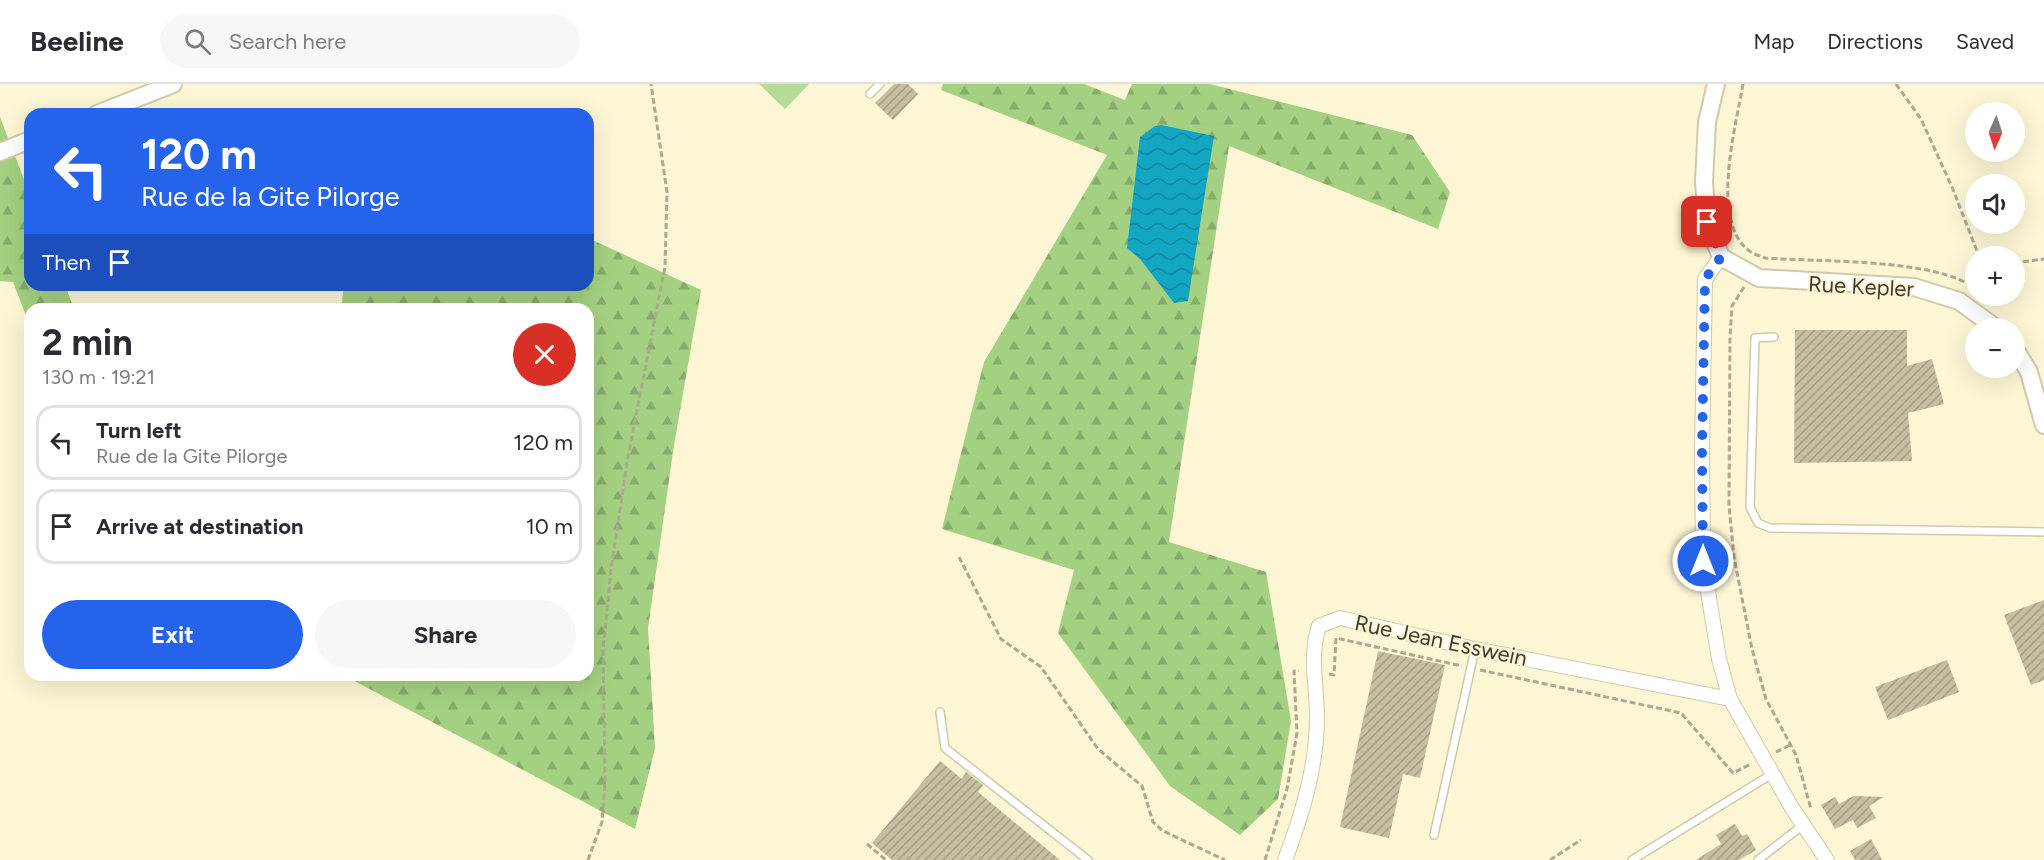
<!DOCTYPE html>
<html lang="en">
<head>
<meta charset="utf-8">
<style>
	:root { --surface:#fff; --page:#f7f7f7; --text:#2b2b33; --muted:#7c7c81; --line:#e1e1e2; --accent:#2563eb }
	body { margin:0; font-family:Figtree,sans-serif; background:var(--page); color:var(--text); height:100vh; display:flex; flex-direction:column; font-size:22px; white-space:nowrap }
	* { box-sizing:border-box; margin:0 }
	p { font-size:20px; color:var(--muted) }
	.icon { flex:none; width:33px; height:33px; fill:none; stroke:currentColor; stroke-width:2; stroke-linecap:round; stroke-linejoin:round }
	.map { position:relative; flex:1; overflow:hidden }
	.sheet { position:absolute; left:24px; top:219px; width:570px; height:378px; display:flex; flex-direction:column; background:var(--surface); border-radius:18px; box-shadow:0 6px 24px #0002 }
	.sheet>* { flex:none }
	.top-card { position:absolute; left:24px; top:24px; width:570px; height:183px; border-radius:18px; box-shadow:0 6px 24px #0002; background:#2563eb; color:#fff; overflow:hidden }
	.needle { width:39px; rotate:183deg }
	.controls { position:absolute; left:1965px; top:18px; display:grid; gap:12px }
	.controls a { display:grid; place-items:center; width:60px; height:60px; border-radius:50%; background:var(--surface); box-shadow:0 6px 24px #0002; font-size:30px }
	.pin { position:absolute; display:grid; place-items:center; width:51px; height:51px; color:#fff; margin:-26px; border-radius:12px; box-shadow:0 3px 9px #0006 }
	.me { position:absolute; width:66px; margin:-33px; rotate:0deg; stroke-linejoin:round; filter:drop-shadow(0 0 4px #0008) }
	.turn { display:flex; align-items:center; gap:21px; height:126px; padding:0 18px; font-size:27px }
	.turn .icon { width:78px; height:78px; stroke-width:2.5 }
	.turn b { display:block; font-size:42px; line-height:51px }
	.then { display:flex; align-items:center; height:57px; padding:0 18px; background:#0003; gap:12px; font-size:22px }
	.round { display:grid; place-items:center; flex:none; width:63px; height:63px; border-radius:32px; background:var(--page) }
	.headline { display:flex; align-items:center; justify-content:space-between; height:102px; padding:0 18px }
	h1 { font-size:36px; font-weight:700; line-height:45px }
	.action { display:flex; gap:12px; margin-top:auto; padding:12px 18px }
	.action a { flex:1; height:69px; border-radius:36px; background:var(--accent); color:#fff; font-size:24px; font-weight:700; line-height:69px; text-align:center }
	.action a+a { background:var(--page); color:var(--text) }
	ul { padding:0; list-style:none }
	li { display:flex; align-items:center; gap:18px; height:75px; margin:0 12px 9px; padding:0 6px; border:3px solid var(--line); border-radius:18px }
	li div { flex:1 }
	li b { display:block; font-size:22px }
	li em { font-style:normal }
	header { display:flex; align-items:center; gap:36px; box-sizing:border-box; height:84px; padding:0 30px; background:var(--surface); border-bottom:2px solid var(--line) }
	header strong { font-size:28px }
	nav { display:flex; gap:33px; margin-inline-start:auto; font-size:21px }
	.search { width:420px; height:54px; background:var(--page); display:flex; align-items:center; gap:15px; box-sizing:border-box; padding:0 21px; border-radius:33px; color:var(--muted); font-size:22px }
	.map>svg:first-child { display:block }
	.grass { fill:#b5db98 }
	.forest { fill:url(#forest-firs) }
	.water { fill:url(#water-waves) }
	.building { fill:url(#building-hatch) }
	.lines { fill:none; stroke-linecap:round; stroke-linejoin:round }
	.service-casing { stroke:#d1c9aa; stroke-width:10 }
	.minor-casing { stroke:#d1c9aa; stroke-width:16 }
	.tertiary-casing { stroke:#d1c9aa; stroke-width:20 }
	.path { stroke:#ada88f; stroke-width:3; stroke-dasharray:6 3; stroke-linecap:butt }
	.service { stroke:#fff; stroke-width:7 }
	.minor { stroke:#fff; stroke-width:14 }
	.tertiary { stroke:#fff; stroke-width:16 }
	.route { stroke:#2563eb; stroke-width:10; stroke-dasharray:0 18 }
	.labels { text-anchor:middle; stroke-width:4.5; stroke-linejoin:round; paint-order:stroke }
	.street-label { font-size:22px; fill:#403d30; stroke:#fdf6d5 }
</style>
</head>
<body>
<header>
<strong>Beeline</strong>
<div class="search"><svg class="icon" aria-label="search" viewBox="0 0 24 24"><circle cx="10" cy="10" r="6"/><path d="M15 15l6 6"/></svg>Search here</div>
<nav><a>Map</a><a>Directions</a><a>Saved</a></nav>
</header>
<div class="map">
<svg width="2044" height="776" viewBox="0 0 2044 776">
	<defs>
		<pattern id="forest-firs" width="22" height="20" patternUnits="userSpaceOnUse" patternTransform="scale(1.5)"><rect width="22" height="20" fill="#a4d181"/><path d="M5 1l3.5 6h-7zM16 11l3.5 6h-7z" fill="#87ab6a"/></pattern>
		<pattern id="water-waves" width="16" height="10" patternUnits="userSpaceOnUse" patternTransform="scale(1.5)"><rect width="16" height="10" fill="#12a6c3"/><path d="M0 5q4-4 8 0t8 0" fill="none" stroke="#12889f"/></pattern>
		<pattern id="building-hatch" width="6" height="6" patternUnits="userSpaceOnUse" patternTransform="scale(1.5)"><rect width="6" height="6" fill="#c5be9f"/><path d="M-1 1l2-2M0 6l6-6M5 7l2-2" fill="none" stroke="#a19c82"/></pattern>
	</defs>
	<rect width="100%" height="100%" fill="#fdf6d5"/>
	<path class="grass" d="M 759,0 L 809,0 L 785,25 Z"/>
	<path class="forest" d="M 943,0 L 1084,0 L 1125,16 L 1132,0 L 1210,0 L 1412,51 L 1450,108 L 1438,145 L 1229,62 L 1169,458 L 1266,488 L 1291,637 L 1278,715 L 1240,751 L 1170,702 L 1058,549 L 1074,486 L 942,445 L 984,278 L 1107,71 L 941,6 Z
		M 0,33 L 30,111 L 30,201 L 65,201 L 74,225 L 30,225 L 30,242 L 13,198 L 0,197 Z
		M 588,154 L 701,206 L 674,361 L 648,544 L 655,664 L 635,745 L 343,591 L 588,591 L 588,225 L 341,225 L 344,201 L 588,201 Z"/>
	<path class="water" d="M 1161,41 L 1214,52 L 1188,217 L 1174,219 L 1140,175 L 1127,164 L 1140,53 L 1155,42 Z"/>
	<path class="building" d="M 894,0 L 908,0 L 918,10 L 893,36 L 875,19 Z
		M 1795,246 L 1907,246 L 1907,282 L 1932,275 L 1944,320 L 1908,329 L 1912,377 L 1794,379 Z
		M 2044,516 L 2044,596 L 2031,601 L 2004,531 Z
		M 1378,567 L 1445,581 L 1420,694 L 1403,690 L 1389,754 L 1340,743 Z
		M 1947,576 L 1959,608 L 1888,636 L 1875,603 Z
		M 940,677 L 962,695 L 966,688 L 983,701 L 978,708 L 1060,776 L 892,776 L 872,759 Z
		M 1854,712 L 1884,713 L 1869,722 L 1876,734 L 1857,744 L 1853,736 L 1835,745 L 1821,721 L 1835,713 L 1839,720 Z
		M 1735,740 L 1742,752 L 1747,750 L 1756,766 L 1739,776 L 1696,776 L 1721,760 L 1716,751 Z
		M 1871,755 L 1882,776 L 1855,776 L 1850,767 Z"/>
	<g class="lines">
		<g class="service-casing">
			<path id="service" d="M 870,10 L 880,0
				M 1774,253 L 1755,254 L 1750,423 L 1758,439 L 1770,444 L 2044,448
				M 940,628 L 945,664 L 1088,776
				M 1434,751 L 1475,565
				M 1632,776 L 1772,690
				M 1758,776 L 1803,741"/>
		</g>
		<g class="minor-casing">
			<path id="minor" d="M 1721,173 L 1705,195 L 1702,366 L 1703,477 L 1719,575 L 1730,615 L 1792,724 L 1827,776
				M 1285,776 C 1302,731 1317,682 1317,633 C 1317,601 1309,572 1319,542 L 1340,534 L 1475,565 L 1730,615"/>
		</g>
		<g class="tertiary-casing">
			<path id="tertiary" d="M 1716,0 L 1707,38 L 1704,98 L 1707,138 L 1721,173 L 1759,194 L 1914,203 L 1959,217 L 1996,244
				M 97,30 L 173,0
				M 0,68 L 30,56
				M 2014,263 L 2029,288 L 2044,341"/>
		</g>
		<path class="path" d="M 1743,0 C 1736,42 1710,135 1748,166 C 1753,170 1760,172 1765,174 C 1817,178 1937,174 1976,205
			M 1896,0 L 1921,35 L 1952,103 L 1979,172
			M 2014,179 L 2044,175
			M 1967,198 L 1976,192
			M 1744,203 L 1732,222 L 1730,253 L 1729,422 L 1734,473 L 1752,565 L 1766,615 L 1796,671 L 1811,725
			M 959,473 L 1001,555 L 1041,583 L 1098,665 L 1142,702 L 1153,738 L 1163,747 L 1225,776
			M 1480,586 L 1681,629 L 1733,689 L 1751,680
			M 1329,590 L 1334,591 L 1336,554 L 1462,582
			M 1776,668 L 1790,661
			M 867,760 L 886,776
			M 588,776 L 602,738 L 605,700 L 603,567 L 611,486 L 628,372 L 665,183 L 667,108 L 651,0
			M 1265,776 L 1287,705 L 1297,649 L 1294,587 L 1299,587
			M 1550,776 L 1581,756"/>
		<use href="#service" class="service"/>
		<use href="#minor" class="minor"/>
		<use href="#tertiary" class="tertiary"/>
	</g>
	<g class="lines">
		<path class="route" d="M 1703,477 L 1702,366 L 1705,195 L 1721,173 L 1707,138"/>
	</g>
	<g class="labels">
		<g class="street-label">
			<text transform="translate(1861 202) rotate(3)" y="8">Rue Kepler</text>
			<text transform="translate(1441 556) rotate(12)" y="8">Rue Jean Esswein</text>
		</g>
	</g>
</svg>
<div class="controls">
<a><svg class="needle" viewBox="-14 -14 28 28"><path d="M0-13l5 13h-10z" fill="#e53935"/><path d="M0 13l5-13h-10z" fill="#7c7c81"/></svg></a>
<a><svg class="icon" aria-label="sound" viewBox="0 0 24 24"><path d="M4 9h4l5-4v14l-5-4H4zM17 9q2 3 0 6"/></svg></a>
<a>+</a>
<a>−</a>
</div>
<div class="pin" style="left:1707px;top:138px;background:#d93025"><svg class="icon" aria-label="arrive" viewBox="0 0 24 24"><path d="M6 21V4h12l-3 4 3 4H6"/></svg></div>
<svg class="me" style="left:1703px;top:477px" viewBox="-20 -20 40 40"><circle r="17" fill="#2563eb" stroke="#fff" stroke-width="3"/><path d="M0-11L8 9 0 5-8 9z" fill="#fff"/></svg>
<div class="top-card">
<div class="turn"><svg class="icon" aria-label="left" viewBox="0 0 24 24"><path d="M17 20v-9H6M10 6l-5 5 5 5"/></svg><div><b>120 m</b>Rue de la Gite Pilorge</div></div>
<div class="then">Then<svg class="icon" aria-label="arrive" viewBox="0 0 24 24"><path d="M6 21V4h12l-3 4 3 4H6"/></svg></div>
</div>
<section class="sheet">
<div class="headline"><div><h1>2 min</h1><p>130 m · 19:21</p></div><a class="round" style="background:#d93025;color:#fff"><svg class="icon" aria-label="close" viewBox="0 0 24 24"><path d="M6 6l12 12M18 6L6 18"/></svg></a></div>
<ul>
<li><svg class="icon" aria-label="left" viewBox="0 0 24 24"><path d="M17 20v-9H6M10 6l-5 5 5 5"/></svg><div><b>Turn left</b><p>Rue de la Gite Pilorge</p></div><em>120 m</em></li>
<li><svg class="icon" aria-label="arrive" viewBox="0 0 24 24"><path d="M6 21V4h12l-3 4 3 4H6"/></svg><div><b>Arrive at destination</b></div><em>10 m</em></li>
</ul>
<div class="action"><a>Exit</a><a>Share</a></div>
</section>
</div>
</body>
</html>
